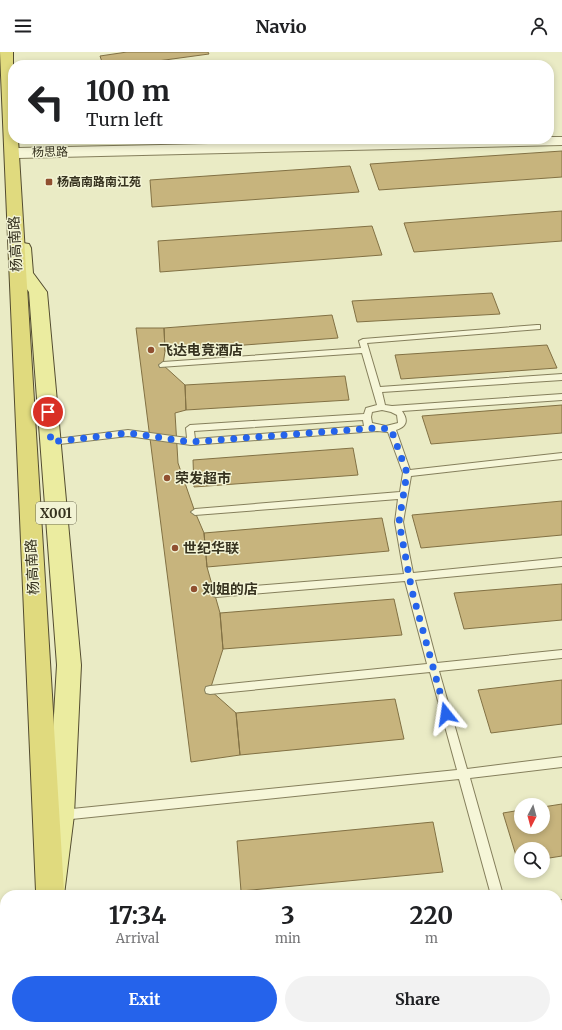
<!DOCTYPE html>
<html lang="en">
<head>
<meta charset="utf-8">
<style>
	:root { --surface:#fff; --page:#f2f2f2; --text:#202124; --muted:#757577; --accent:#2563eb }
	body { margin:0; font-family:Merriweather,"Noto Sans SC",serif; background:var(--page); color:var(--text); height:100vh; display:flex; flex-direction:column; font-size:15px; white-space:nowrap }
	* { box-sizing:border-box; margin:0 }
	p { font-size:13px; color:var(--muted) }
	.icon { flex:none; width:22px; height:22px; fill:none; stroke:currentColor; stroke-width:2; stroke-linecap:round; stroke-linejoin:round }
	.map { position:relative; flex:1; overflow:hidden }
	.sheet { position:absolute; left:0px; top:838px; width:562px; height:140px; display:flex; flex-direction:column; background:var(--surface); border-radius:16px 16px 0 0; box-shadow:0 2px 6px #0003 }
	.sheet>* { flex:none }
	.guide { position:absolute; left:8px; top:8px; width:546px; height:84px; border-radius:16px; box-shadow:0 2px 6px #0003; background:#fff; color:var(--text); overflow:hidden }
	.needle { width:26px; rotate:186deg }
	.controls { position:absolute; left:514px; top:746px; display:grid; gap:8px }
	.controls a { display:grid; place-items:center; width:36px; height:36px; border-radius:50%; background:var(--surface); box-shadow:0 2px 6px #0003; font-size:20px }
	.pin { position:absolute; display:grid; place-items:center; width:34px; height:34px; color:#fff; margin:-17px; border:2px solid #fff; border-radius:50%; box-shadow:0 1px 4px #0007 }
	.me { position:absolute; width:44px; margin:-22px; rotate:345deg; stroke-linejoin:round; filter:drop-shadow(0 0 3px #0008) }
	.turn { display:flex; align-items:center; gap:14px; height:84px; padding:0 12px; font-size:18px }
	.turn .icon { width:52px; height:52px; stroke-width:2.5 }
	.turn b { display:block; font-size:28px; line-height:34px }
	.eta { display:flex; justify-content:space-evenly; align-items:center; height:68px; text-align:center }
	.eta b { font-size:24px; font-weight:700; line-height:28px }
	.primary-button { display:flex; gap:8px; margin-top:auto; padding:8px 12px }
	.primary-button a { flex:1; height:46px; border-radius:24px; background:var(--accent); color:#fff; font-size:16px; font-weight:700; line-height:46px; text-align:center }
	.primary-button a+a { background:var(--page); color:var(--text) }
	header { display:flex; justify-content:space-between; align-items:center; height:52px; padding:0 12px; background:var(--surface); font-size:18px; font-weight:700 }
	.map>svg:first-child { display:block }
	.building { fill:#c7b47d; stroke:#827144 }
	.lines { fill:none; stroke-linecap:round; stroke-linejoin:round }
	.service-casing { stroke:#857f5c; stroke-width:2 }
	.tertiary-casing { stroke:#857f5c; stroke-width:2 }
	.primary-casing { stroke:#534c30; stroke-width:2 }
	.trunk-casing { stroke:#534c30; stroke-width:2 }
	.service { fill:#f6f6d8; fill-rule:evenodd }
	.tertiary { fill:#f6f6d8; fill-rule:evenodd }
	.primary { fill:#ebeca0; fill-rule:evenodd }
	.trunk { fill:#e0da7e; fill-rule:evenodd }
	.route { stroke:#2563eb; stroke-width:7; stroke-dasharray:0 12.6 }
	.poi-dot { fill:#904f30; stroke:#f2f3d4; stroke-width:1.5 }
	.labels { text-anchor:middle; stroke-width:3; stroke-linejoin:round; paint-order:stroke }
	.far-street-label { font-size:12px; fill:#36321f; stroke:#f2f3d4 }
	.far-poi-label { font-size:12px; font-weight:bold; fill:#36321f; stroke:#f2f3d4; text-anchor:start }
	.shield { fill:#f2f3d4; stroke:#6e6c55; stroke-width:1 }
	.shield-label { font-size:13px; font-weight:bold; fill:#36321f }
	.street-label { font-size:14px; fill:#36321f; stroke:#f2f3d4 }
	.poi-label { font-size:14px; font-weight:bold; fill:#36321f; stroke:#f2f3d4; text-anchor:start }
</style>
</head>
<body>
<header><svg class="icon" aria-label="menu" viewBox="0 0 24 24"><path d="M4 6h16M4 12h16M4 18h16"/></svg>Navio<svg class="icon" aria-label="person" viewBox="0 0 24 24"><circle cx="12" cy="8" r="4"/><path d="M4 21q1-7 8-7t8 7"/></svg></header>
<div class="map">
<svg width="562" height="978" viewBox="0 0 562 978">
	<rect width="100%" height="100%" fill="#eaebc5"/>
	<path class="building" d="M 127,0 L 208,0 L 209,2 L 128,13 L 103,13 L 100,4 Z
		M 175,87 L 224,87 L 176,91 Z
		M 562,99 L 562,125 L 379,138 L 370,112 Z
		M 350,114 L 359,140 L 152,155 L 150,128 Z
		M 562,159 L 562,189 L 414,200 L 404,171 Z
		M 372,174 L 382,203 L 160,220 L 158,189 Z
		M 492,241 L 500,262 L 357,270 L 352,249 Z
		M 332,263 L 338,286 L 165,299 L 164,276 Z
		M 136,276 L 164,276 L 165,299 L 163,313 L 185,333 L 186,358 L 175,361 L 178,411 L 195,460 L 204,481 L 207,515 L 220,561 L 223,597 L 210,638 L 236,661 L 240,703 L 191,710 Z
		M 547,293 L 557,316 L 401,327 L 395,303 Z
		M 345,324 L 349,348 L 186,358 L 185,333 Z
		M 562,353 L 562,381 L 431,392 L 422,364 Z
		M 353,396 L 358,423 L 194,435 L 193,408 Z
		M 562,449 L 562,483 L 421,496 L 412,463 Z
		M 382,466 L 389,499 L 207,515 L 204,481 Z
		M 562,532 L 562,568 L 464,577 L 454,541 Z
		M 394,547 L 402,583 L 223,597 L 220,561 Z
		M 562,628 L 562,672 L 491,681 L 478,638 Z
		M 395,647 L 404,687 L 240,703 L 236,661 Z
		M 562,752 L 562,804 L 543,807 L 543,797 L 521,797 L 521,810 L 518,810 L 503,761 L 521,758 L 521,775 L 543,775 L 543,755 Z
		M 433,770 L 443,820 L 241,839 L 237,789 Z
		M 562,891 L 562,953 L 557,953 L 557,892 Z
		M 262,973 L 427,973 L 390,978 L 263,978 Z"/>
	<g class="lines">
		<g class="service-casing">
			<path id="service" d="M 537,273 L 540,273 L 540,277 L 367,291 L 380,335 L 562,322 L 562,328 L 382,340 L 385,353 L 392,354 L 562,342 L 562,348 L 402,359 C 409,369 406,375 396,378 L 410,418 L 562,401 L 562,407 L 411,424 L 403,470 L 413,521 L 562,506 L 562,514 L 415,528 L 437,611 L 562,598 L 562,606 L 439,619 L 467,717 L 562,705 L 562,715 L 470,726 L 503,843 L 491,843 L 459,727 L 62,768 L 58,767 L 57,763 L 58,759 L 62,758 L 457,718 L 430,620 L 210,642 L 206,641 L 205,638 L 206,635 L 210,634 L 427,612 L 405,529 L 216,545 L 213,544 L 211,541 L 213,538 L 216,537 L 404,522 L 395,470 L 398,447 L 195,463 L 191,460 L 195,457 L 400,440 L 403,421 L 388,380 L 377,379 L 191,393 L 128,384 L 51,393 L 48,392 L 47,390 L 48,388 L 128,378 L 187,386 L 186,376 L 190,373 L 364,362 L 366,356 L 377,353 L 362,301 L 160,315 L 159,313 L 163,310 L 361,296 L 359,289 L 363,287 ZM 382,358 L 391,360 L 397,363 L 398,371 L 386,374 L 372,371 L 371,365 L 372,360 ZM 363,368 L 364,374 L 195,387 L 194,379 Z
				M 562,848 L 562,860 L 557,861 L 557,849 Z
				M 531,973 L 543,973 L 544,978 L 532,978 Z"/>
		</g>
		<g class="tertiary-casing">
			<path id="tertiary" d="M 549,85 L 562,85 L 562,93 L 18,106 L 13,104 L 10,101 L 13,98 L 18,96 L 450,87 L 549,87 Z"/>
		</g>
		<g class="primary-casing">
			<path id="primary" d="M 23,191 L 29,192 L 31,196 L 33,221 L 47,240 L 81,613 L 74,763 L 64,843 L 36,843 L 48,763 L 57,613 L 29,240 L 15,221 L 15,196 L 17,192 Z
				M 42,973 L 72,973 L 72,978 L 42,978 Z"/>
		</g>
		<g class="trunk-casing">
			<path id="trunk" d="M 0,0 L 13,0 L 13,87 L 18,87 L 64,839 L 62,843 L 38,843 L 36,839 Z"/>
		</g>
		<use href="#service" class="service"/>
		<use href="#tertiary" class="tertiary"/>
		<use href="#primary" class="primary"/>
		<use href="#trunk" class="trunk"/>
	</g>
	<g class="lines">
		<path class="route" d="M 48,360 L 51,390 L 128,381 L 191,390 L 376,376 L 391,377 L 407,421 L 399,470 L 412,539 L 446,662"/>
	</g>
	<g class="poi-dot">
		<rect x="45" y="126" width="8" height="8" rx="2"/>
		<circle cx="151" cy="298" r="4"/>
		<circle cx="167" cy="426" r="4"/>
		<circle cx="175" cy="496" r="4"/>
		<circle cx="194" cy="537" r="4"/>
	</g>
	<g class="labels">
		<g class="far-street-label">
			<text transform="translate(50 100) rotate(-1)" y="4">杨思路</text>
		</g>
		<g class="far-poi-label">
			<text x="57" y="134">杨高南路南江苑</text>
		</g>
		<rect class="shield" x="36" y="450" width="40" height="22" rx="3"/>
		<g class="shield-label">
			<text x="56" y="466">X001</text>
		</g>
		<g class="street-label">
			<text transform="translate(15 192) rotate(-93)" y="5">杨高南路</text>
			<text transform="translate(32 515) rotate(-93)" y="5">杨高南路</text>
		</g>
		<g class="poi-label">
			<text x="159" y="303">飞达电竞酒店</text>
			<text x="175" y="431">荣发超市</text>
			<text x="183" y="501">世纪华联</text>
			<text x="202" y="542">刘姐的店</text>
		</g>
	</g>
</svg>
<div class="controls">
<a><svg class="needle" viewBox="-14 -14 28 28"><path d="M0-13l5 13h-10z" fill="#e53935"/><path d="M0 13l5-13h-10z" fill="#757577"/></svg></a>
<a><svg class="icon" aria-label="search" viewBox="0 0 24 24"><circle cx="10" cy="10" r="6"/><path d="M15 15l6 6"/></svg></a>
</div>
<div class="pin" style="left:48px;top:360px;background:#d93025"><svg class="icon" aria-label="arrive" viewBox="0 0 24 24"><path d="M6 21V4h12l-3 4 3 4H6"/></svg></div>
<svg class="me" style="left:446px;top:662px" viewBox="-20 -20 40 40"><path d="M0-17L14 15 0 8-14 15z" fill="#2563eb" stroke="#fff" stroke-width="4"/></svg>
<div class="guide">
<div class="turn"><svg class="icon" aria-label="left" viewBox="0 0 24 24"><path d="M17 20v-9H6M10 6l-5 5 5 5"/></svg><div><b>100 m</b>Turn left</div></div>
</div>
<section class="sheet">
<div class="eta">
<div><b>17:34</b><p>Arrival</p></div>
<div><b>3</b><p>min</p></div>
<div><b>220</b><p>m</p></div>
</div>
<div class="primary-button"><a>Exit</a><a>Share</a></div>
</section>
</div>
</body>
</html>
